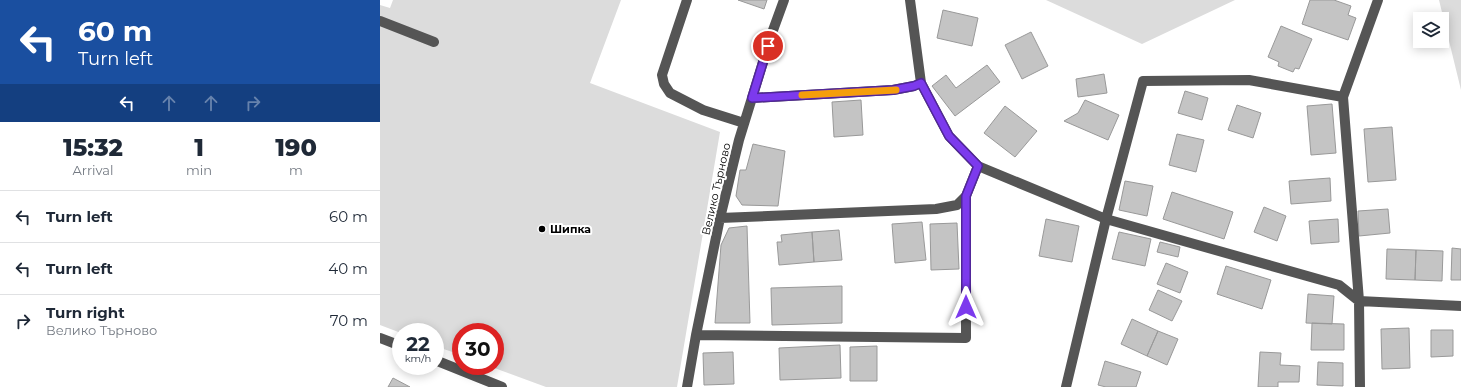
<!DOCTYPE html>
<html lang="en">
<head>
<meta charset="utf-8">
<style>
	:root { --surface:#fff; --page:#f6f6f7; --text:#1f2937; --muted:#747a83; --line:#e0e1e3 }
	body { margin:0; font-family:Montserrat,sans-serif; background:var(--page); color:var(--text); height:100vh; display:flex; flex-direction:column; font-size:15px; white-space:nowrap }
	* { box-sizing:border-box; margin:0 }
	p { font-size:13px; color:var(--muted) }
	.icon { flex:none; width:22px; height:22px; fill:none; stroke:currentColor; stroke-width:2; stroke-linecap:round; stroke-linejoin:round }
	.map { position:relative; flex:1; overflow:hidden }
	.drawer { display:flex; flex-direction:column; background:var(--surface); width:380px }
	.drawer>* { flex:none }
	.hud { background:#1a4fa0; color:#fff; overflow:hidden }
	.tools { position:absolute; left:1033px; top:12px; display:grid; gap:8px }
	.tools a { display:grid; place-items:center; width:36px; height:36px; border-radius:0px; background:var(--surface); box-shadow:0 2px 10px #0003; font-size:20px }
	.speed { position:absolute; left:12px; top:323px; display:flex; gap:8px; font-size:20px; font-weight:700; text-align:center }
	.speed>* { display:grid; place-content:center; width:52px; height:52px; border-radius:50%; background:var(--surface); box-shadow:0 2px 10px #0003; line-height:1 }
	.speed small { font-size:10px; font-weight:400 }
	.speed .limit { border:6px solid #d22; background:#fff; color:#111 }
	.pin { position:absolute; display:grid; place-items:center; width:34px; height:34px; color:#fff; margin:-17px; border:2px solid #fff; border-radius:50%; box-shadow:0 1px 4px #0007 }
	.me { position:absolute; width:44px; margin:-22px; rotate:0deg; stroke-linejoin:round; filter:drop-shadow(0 0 3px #0008) }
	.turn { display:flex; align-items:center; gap:14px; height:84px; padding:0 12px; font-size:18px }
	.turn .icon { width:52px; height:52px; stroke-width:2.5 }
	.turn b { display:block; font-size:28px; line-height:34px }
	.lanes { display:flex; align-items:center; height:38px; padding:0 12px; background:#0003; justify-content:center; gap:20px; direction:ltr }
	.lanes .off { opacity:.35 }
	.eta { display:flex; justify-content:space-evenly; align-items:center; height:68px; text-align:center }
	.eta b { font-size:24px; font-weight:800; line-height:28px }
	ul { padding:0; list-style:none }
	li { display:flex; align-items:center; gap:12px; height:52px; padding:0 12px; border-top:1px solid var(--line) }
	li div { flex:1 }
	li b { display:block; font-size:15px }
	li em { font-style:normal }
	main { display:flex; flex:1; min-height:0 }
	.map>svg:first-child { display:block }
	.green { fill:#dcdcdc }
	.building { fill:#c4c4c4; stroke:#999 }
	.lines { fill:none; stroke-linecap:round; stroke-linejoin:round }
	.minor { stroke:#555; stroke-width:10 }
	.route-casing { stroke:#51269a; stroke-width:10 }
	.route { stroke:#7c3aed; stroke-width:7 }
	.slow { stroke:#f59e0b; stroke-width:7 }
	.poi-dot { fill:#000; stroke:#fff; stroke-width:1.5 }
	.labels { text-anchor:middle; stroke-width:4; stroke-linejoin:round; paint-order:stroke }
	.street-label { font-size:11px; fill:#000; stroke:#fff }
	.poi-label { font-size:11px; font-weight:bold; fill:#000; stroke:#fff; text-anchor:start }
</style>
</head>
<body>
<main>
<section class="drawer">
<div class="hud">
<div class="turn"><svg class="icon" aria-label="left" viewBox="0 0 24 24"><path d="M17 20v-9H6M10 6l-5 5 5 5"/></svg><div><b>60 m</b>Turn left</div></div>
<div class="lanes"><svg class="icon" aria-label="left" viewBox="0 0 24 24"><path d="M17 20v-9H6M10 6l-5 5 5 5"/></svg><svg class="icon off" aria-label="ahead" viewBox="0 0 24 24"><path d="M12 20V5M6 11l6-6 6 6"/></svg><svg class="icon off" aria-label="ahead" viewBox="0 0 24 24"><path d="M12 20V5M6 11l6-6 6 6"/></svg><svg class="icon off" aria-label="right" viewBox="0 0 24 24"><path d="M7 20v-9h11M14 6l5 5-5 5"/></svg></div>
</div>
<div class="eta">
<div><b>15:32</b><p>Arrival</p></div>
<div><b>1</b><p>min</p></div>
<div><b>190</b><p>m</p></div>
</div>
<ul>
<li><svg class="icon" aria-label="left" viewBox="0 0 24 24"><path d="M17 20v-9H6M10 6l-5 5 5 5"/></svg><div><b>Turn left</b></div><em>60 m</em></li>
<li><svg class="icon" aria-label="left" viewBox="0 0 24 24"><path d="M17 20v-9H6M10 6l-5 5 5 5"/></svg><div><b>Turn left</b></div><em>40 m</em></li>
<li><svg class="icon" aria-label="right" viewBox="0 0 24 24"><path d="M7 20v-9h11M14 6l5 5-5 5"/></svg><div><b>Turn right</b><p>Велико Търново</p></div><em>70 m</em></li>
</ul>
</section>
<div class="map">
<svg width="1081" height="387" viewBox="0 0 1081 387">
	<rect width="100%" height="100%" fill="#fff"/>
	<path class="green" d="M 13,0 L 241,0 L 210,83 L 340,132 L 297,387 L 166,387 L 109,366 L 115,366 L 115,332 L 81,332 L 81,355 L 55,346 L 55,332 L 21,333 L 0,325 L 0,5 L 10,8 Z
		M 666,0 L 855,0 L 762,44 Z
		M 1059,0 L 1081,0 L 1081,90 Z"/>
	<path class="building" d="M 358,0 L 387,0 L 384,9 Z
		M 930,0 L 954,0 L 971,6 L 968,15 L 976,18 L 968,40 L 922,24 Z
		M 563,10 L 598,18 L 592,46 L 557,38 Z
		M 901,26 L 932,39 L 919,69 L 915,68 L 913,72 L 898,66 L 899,62 L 888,57 Z
		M 651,32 L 668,66 L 642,79 L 625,45 Z
		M 607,65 L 620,82 L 575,116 L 552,86 L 566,75 L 576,88 Z
		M 724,74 L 727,93 L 698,97 L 696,79 Z
		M 805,91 L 828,98 L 822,120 L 798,113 Z
		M 481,100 L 483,135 L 454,137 L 452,102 Z
		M 705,100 L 739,115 L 728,140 L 684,121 L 698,113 Z
		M 952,104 L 956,153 L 931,155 L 927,106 Z
		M 857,105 L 881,113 L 873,138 L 848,130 Z
		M 625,106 L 657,131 L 635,157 L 604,133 Z
		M 1012,127 L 1016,180 L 988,182 L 984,129 Z
		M 797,134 L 824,140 L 816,172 L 789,165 Z
		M 373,144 L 405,151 L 398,206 L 362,205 L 356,196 L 360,170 L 366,170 Z
		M 950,178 L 951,201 L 911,204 L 909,181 Z
		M 745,181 L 773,186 L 767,216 L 739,210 Z
		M 792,192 L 853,212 L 844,239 L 783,219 Z
		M 884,207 L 906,216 L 897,241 L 874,232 Z
		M 1008,209 L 1010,233 L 979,236 L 978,211 Z
		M 666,219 L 699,226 L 692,262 L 659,256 Z
		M 958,219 L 959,242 L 931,244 L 929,221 Z
		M 542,222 L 546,260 L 515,263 L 512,224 Z
		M 577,223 L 579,269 L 551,270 L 550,224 Z
		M 367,226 L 370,323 L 335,323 L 341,245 L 349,228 Z
		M 459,230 L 462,260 L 434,262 L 432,232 Z
		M 432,232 L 434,262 L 399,265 L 397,242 L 402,242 L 401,235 Z
		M 739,232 L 771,239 L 765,266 L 732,259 Z
		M 780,242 L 800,247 L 798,257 L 777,252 Z
		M 1072,248 L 1081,249 L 1081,280 L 1071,280 Z
		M 1007,249 L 1036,250 L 1035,280 L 1006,279 Z
		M 1036,250 L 1063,251 L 1062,281 L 1035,280 Z
		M 786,263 L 808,272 L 800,293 L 777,284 Z
		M 846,266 L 891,280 L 882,309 L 837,294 Z
		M 462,286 L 462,323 L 392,325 L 391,288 Z
		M 778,290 L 802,301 L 792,321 L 769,310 Z
		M 928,294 L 954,296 L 952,324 L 926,323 Z
		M 752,319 L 778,331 L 767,356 L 741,344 Z
		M 932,323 L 964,324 L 964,350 L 931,350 Z
		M 1029,328 L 1030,368 L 1002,369 L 1001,329 Z
		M 1051,330 L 1073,330 L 1073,356 L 1051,357 Z
		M 778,331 L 798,339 L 787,365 L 767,356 Z
		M 460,345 L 461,378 L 400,380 L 399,348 Z
		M 497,346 L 497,381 L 470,381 L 470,347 Z
		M 353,352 L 354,384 L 324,385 L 323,353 Z
		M 880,352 L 901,353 L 900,365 L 920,366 L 919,382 L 898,382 L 898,387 L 878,387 Z
		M 725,361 L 761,372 L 756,387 L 726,387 L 718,385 Z
		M 938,362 L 963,363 L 963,386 L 937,385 Z
		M 13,378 L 30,387 L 8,387 Z"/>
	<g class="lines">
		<path class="minor" d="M 307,0 L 282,75 L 284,84 L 290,93 L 323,110 L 364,123
			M 530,0 L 541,83 L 569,136 L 598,166 L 726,219 L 959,285 L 979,301 L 1081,306
			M 0,21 L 54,42
			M 372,98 L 513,90 L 534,86 L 541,83
			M 340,218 L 556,209 L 577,205 L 586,196 L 598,166
			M 316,335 L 586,338 L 586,196
			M 0,338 L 21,346
			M 55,360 L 122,387
			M 307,387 L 316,335 L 340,218 L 359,140 L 392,33 L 404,0
			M 686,387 L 726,219 L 763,81 L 869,80 L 963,97
			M 980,387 L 979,301 L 963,97 L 998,0"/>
	</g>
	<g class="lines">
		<g class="route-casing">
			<path id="route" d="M 388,46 L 372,98 L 513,90 L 534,86 L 541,83 L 569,136 L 598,166 L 586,196 L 586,307"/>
		</g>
		<use href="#route" class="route"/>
		<path class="slow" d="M 422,95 L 516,90"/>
	</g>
	<circle class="poi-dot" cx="162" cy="229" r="4"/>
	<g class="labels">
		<g class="street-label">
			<text transform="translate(336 189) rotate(-77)" y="4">Велико Търново</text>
		</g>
		<g class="poi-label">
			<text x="170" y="233">Шипка</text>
		</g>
	</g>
</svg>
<div class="tools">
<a><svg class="icon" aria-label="layers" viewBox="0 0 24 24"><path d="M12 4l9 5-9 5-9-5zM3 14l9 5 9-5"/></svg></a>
</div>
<div class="speed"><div>22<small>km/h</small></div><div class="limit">30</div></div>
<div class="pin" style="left:388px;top:46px;background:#d93025"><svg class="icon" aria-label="arrive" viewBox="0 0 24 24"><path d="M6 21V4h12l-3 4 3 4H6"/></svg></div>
<svg class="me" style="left:586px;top:307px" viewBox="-20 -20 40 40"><path d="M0-17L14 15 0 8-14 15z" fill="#7c3aed" stroke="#fff" stroke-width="4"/></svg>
</div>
</main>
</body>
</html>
